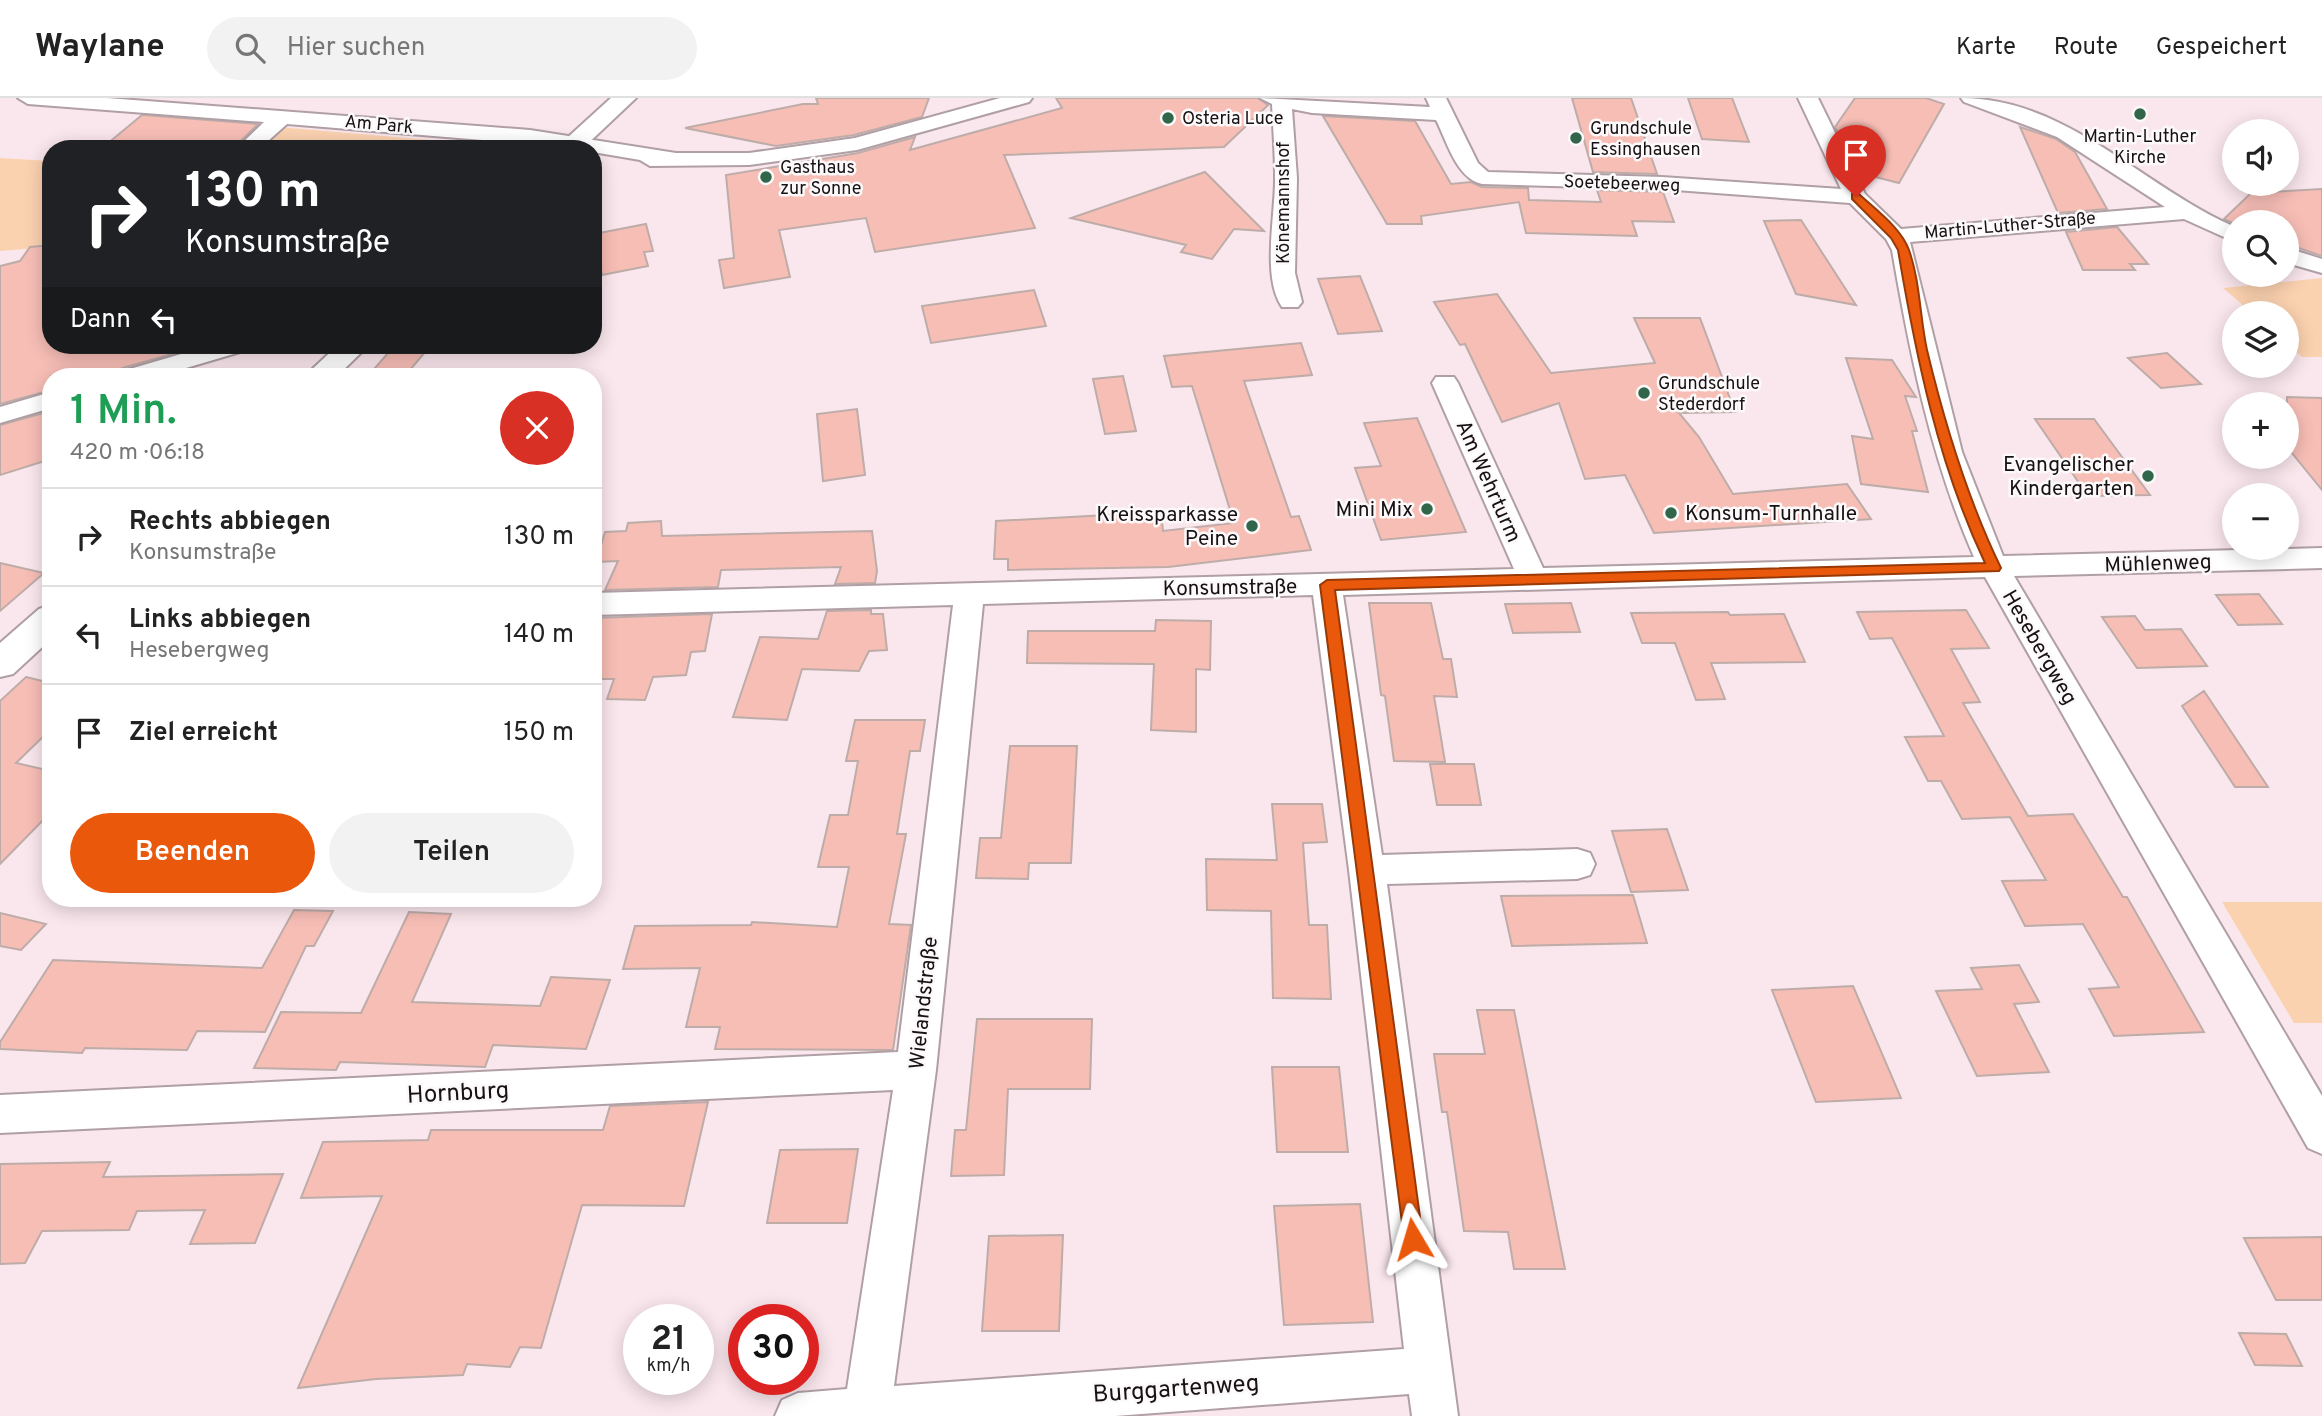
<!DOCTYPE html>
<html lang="de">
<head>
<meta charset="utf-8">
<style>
	:root { --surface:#fff; --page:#f2f2f2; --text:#222; --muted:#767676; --line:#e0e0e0; --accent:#ea580c }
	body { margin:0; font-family:Overpass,sans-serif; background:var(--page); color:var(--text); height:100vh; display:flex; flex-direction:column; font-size:26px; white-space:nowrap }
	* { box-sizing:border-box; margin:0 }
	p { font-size:23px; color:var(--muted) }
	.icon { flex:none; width:38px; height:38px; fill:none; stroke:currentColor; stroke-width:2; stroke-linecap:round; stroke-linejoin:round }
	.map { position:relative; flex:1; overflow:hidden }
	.sheet { position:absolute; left:42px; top:270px; width:560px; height:539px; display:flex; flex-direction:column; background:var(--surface); border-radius:28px; box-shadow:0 4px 18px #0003 }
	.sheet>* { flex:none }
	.top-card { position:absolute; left:42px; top:42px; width:560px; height:214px; border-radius:28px; box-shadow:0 4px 18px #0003; background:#202124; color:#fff; overflow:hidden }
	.tools { position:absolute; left:2222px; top:21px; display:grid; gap:14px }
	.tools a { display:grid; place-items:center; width:77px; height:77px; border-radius:50%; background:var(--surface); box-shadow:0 4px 18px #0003; font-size:35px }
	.speed { position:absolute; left:623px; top:1206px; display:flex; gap:14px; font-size:35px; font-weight:700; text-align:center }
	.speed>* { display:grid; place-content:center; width:91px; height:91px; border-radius:50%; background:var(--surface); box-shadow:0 4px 18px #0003; line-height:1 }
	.speed small { font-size:18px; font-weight:400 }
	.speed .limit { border:10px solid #d22; background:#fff; color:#111 }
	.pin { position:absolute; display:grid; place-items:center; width:60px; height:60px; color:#fff; margin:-72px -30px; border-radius:50% 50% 50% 0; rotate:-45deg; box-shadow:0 0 7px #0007 }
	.pin .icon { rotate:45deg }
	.me { position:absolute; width:77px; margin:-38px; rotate:353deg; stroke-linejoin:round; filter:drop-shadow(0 0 5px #0008) }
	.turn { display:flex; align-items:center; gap:24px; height:147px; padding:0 28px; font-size:32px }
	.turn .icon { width:91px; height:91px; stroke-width:2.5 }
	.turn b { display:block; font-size:49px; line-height:60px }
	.then { display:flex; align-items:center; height:66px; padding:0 28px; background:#0003; gap:14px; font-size:26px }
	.round { display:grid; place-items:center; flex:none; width:74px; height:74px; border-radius:37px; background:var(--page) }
	.head { display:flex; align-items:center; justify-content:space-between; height:119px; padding:0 28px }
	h1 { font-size:42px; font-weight:600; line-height:52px; color:#1e9e55 }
	.cta { display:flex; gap:14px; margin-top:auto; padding:14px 28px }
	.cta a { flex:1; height:80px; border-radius:42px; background:var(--accent); color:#fff; font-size:28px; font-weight:600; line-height:80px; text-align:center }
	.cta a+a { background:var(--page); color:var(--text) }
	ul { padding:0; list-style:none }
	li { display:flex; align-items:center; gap:21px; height:98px; padding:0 28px; border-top:2px solid var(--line) }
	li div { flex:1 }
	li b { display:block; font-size:26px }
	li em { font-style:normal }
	header { display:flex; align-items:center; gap:42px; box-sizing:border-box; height:98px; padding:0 35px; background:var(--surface); border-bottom:2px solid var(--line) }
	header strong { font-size:33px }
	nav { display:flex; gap:38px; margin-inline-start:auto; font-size:24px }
	.search { width:490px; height:63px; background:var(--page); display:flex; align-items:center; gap:18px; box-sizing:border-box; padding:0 24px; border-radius:38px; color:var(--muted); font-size:26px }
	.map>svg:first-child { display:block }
	.green { fill:#fbd2b0 }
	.building { fill:#f7beb6; stroke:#beaca9; stroke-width:2 }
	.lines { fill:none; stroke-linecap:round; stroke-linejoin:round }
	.street-casing { stroke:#b09fa5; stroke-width:4 }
	.primary-casing { stroke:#b09fa5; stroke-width:4 }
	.street { fill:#fff; fill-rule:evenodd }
	.primary { fill:#fff; fill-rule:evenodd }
	.route { fill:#ea580c; stroke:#983908; stroke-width:2 }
	.poi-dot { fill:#32664b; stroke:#fcf9fa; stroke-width:2.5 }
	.labels { text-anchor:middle; stroke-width:5; stroke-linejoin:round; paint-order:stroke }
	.far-poi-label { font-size:18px; fill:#171113; stroke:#fcf9fa; text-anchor:start }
	.far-street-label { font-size:18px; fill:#171113; stroke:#fcf9fa }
	.poi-label { font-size:21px; fill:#171113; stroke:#fcf9fa; text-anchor:end }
	.street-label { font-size:21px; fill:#171113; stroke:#fcf9fa }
	.near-street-label { font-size:24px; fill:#171113; stroke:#fcf9fa }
</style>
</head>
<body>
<header>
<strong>Waylane</strong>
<div class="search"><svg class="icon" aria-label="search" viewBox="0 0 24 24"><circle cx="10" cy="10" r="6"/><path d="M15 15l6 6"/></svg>Hier suchen</div>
<nav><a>Karte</a><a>Route</a><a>Gespeichert</a></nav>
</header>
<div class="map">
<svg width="2322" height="1318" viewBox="0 0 2322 1318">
	<rect width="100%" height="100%" fill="#fae7ed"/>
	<path class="green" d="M 279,29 L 454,44 L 459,51 L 255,51 Z
		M 0,60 L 51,63 L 51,149 L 0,153 Z
		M 2322,180 L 2322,259 L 2302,259 L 2287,246 L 2287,215 L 2252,215 L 2223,190 Z
		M 2222,804 L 2322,804 L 2322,925 L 2294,925 Z"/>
	<path class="building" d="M 816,0 L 929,0 L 922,19 L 854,37 L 776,48 L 685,30 L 803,6 L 818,6 Z
		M 1056,0 L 1258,0 L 1268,7 L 1224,49 L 1004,57 L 1035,130 L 875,154 L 866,120 L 779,132 L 790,179 L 724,190 L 719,162 L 734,160 L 726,77 L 858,55 L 915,39 L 910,52 L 1062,10 Z
		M 1572,0 L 1631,0 L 1657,76 L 1593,74 Z
		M 1688,0 L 1732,0 L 1749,44 L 1702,41 Z
		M 1855,0 L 1926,0 L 1944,6 L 1899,85 L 1864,76 L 1876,51 L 1845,49 L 1835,29 Z
		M 142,17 L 144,17 L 258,26 L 233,51 L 101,51 Z
		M 1323,18 L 1415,23 L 1451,86 L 1471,84 L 1482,89 L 1528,90 L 1529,102 L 1601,104 L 1597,92 L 1663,94 L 1674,124 L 1632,123 L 1637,138 L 1526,135 L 1519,104 L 1421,118 L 1422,126 L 1387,126 Z
		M 2020,29 L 2056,41 L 2075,54 L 2107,111 L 2058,115 Z
		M 1205,74 L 1264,133 L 1234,131 L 1212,161 L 1181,154 L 1186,147 L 1071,120 Z
		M 2322,91 L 2322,158 L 2287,146 L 2287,124 L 2235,126 L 2224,121 L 2251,95 Z
		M 1801,122 L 1856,207 L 1796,196 L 1764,123 Z
		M 646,126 L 653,153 L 644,154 L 648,168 L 602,177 L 594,136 Z
		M 2117,129 L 2148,166 L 2130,166 L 2135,172 L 2083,172 L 2066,134 Z
		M 51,147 L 51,247 L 197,249 L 122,270 L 116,278 L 51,278 L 51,292 L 0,306 L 0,168 L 20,163 L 30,149 Z
		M 1360,178 L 1382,233 L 1338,236 L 1318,181 Z
		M 1034,192 L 1046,228 L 931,245 L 922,208 Z
		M 1497,196 L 1551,275 L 1655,265 L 1634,220 L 1700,220 L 1735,314 L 1679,315 L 1699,339 L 1733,396 L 1847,386 L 1871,421 L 1654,435 L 1625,377 L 1585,381 L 1559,305 L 1502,324 L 1465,246 L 1460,247 L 1434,204 Z
		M 1301,245 L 1312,277 L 1244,283 L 1291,419 L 1299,418 L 1311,452 L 1168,469 L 1008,472 L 1008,461 L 994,461 L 996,423 L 1161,414 L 1163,433 L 1234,425 L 1192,288 L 1172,289 L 1164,258 Z
		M 395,247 L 431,247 L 405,278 L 368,278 Z
		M 2167,255 L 2201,286 L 2161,290 L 2128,260 Z
		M 1846,260 L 1892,262 L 1916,299 L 1905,298 L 1917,333 L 1912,333 L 1928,394 L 1861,386 L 1852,338 L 1873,341 Z
		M 1123,278 L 1136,333 L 1105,336 L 1093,281 Z
		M 2287,299 L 2322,300 L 2322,392 L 2287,349 Z
		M 857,311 L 865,377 L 823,383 L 817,316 Z
		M 51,313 L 51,361 L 0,377 L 0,327 Z
		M 1417,320 L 1466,434 L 1381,442 L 1355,370 L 1381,368 L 1364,325 Z
		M 2035,321 L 2094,321 L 2150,397 L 2088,398 Z
		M 661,423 L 662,438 L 872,433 L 877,473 L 875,485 L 835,486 L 841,469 L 721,472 L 718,489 L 605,492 L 618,463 L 596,464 L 605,434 L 626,433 L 628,425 Z
		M 0,465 L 44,475 L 0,513 Z
		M 2259,496 L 2282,526 L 2238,527 L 2216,497 Z
		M 1369,505 L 1431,505 L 1443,561 L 1451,561 L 1457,599 L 1434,598 L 1445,664 L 1394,663 L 1385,598 L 1381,597 Z
		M 1571,505 L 1580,534 L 1513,535 L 1505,506 Z
		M 871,512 L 871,516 L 883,516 L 887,552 L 869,553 L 859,573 L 802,571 L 787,622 L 733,619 L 760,539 L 818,541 L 827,513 Z
		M 1966,512 L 1989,550 L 1951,551 L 1980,604 L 1963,605 L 2028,718 L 2073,716 L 2123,799 L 2127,799 L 2204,934 L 2114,938 L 2089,891 L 2119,889 L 2083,826 L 2025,828 L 2002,783 L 2046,782 L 2010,719 L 1962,721 L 1941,683 L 1928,683 L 1905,639 L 1944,638 L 1892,540 L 1870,541 L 1857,514 Z
		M 1728,514 L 1730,517 L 1784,516 L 1805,564 L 1711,565 L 1725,601 L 1696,602 L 1675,545 L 1642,545 L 1631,515 Z
		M 712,516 L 705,553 L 691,554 L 686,577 L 653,579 L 645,602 L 607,601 L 614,581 L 593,581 L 594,520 Z
		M 2135,518 L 2145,532 L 2181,531 L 2207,568 L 2137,570 L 2102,519 Z
		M 1156,522 L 1211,523 L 1210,572 L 1196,571 L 1196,634 L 1151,632 L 1154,566 L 1027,565 L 1028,533 L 1155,533 Z
		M 26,579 L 51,585 L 51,631 L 16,665 L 51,673 L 51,714 L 0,766 L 0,603 Z
		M 2204,593 L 2268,689 L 2235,689 L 2182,608 Z
		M 855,622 L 925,622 L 920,653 L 910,653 L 897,736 L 906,736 L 889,826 L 911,827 L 893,952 L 715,951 L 720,929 L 686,929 L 700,870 L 623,871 L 635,828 L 751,827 L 752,824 L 837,829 L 849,769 L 818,769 L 830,717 L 848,717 L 858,663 L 846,663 Z
		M 1010,648 L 1077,648 L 1071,765 L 1029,765 L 1028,781 L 976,780 L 980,740 L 1001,740 Z
		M 1430,666 L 1474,666 L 1481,707 L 1437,707 Z
		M 1272,706 L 1322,706 L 1327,744 L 1303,745 L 1309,827 L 1327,827 L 1331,901 L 1273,900 L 1271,813 L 1207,812 L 1206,761 L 1277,762 Z
		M 1667,731 L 1688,792 L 1631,794 L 1612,733 Z
		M 1633,797 L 1647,845 L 1512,848 L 1501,798 Z
		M 294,812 L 333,813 L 314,848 L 306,848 L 265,934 L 197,933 L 187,952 L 85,950 L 82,955 L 0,951 L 0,944 L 53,862 L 262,870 Z
		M 409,814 L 451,816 L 412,904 L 540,908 L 551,879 L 610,882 L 586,951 L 493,947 L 485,969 L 340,964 L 336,972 L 254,970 L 281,914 L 361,915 Z
		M 0,815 L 46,826 L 21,852 L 0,848 Z
		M 2019,867 L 2039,904 L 2014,906 L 2049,974 L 1977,978 L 1936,893 L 1982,891 L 1971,870 Z
		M 1853,888 L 1901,1000 L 1816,1004 L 1772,892 Z
		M 1477,912 L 1514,912 L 1565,1171 L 1514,1171 L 1508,1134 L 1464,1133 L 1447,1014 L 1442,1014 L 1434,956 L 1485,956 Z
		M 977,921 L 1092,921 L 1090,991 L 1008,991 L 1004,1077 L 951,1078 L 955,1032 L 966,1032 Z
		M 1272,969 L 1339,969 L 1348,1054 L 1277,1054 Z
		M 708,1004 L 684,1108 L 582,1107 L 541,1250 L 520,1249 L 510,1269 L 467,1266 L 463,1277 L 376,1281 L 298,1290 L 382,1098 L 301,1100 L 323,1044 L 428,1042 L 431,1032 L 603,1032 L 610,1008 Z
		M 858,1051 L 847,1125 L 767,1125 L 780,1052 Z
		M 110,1064 L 103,1079 L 283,1076 L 255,1145 L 190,1146 L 205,1112 L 137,1113 L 129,1132 L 42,1133 L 25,1165 L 0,1166 L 0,1066 Z
		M 1360,1106 L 1373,1224 L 1284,1227 L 1274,1108 Z
		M 1063,1137 L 1059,1233 L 982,1233 L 989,1138 Z
		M 2322,1139 L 2322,1202 L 2276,1202 L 2244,1140 Z
		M 2239,1235 L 2286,1236 L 2302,1268 L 2255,1267 Z"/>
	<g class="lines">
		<g class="street-casing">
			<path id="street" d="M 18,0 L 107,0 L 530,32 L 676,55 L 749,55 L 855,40 L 1000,0 L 1032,0 L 1029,4 L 857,52 L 749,67 L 650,68 L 640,62 L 593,54 L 593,51 L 287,26 L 259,51 L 236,51 L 264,24 L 28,6 Z
				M 1260,0 L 1430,9 L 1426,0 L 1446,0 L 1478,65 L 1488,74 L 1662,79 L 1841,91 L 1798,0 L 1818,0 L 1865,96 L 1901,131 L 2165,109 L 2057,39 L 1964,4 L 1961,0 C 2067,0 2143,89 2235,129 L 2235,144 L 2184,121 L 1910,144 L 1962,354 L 2003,458 L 2322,450 L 2322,470 L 2014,478 L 2322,998 L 2322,1056 L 2308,1050 L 1985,479 L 1343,497 L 1382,757 L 1577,751 L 1590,755 L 1595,766 L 1590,777 L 1577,781 L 1387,786 L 1458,1318 L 1412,1318 L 1409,1296 L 1115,1318 L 775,1318 L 782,1302 L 798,1295 L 847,1291 L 893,992 L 0,1035 L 0,997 L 898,954 L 953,507 L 593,517 L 593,495 L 1514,471 L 1432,285 L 1436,279 L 1454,279 L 1458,285 L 1543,470 L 1974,459 C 1931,361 1910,257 1892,152 L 1886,141 L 1850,105 L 1662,91 L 1482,86 C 1456,80 1447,43 1436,22 L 1312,15 L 1292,11 L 1297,80 L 1295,175 L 1302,204 L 1298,209 L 1282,209 C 1261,179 1276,114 1275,78 C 1275,54 1273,30 1272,6 ZM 1313,497 L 1349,772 L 1404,1251 L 894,1288 L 936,972 L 983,506 Z
				M 2287,150 L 2322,161 L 2322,175 L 2287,165 Z
				M 212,247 L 250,247 L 247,252 L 159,278 L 119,278 L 123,273 Z
				M 51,294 L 51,310 L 0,325 L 0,309 Z"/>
		</g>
		<g class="primary-casing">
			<path id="primary" d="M 611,0 L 636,0 L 582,51 L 555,51 Z
				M 338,247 L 369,247 L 337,278 L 305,278 Z
				M 51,507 L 51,541 L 13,576 L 0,579 L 0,545 L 39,511 Z"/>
		</g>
		<use href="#street" class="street"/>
		<use href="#primary" class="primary"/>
	</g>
	<path class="route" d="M 1852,96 L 1859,96 C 1876,112 1901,130 1909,152 C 1920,183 1920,220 1927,252 C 1945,327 1967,400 2001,470 L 1999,473 L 1335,492 L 1423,1141 L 1420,1148 L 1413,1151 L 1405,1148 L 1320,487 L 1327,482 L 1985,465 C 1938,366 1916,259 1898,152 L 1891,140 L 1852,101 Z"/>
	<g class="poi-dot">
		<circle cx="2140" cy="16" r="7"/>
		<circle cx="1168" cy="20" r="7"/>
		<circle cx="1576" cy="40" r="7"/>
		<circle cx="766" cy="79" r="7"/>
		<circle cx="1644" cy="295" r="7"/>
		<circle cx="2148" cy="378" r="7"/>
		<circle cx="1427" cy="411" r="7"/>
		<circle cx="1671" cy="415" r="7"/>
		<circle cx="1252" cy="428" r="7"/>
	</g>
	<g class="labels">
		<g class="far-poi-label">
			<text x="1182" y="26">Osteria Luce</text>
			<text x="1590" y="36">Grundschule<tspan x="1590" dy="21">Essinghausen</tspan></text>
			<text x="2140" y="44" text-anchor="middle">Martin-Luther<tspan x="2140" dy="21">Kirche</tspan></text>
			<text x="780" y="75">Gasthaus<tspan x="780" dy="21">zur Sonne</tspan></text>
			<text x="1658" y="291">Grundschule<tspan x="1658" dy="21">Stederdorf</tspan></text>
		</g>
		<g class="far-street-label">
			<text transform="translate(379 26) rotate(5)" y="6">Am Park</text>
			<text transform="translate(1622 85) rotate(2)" y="6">Soetebeerweg</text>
			<text transform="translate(1283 105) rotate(-90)" y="6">Könemannshof</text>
			<text transform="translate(2010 127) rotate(-5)" y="6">Martin-Luther-Straße</text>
		</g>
		<g class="poi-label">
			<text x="2134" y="373">Evangelischer<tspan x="2134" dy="24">Kindergarten</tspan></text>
			<text x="1413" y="418">Mini Mix</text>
			<text x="1685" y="422" text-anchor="start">Konsum-Turnhalle</text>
			<text x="1238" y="423">Kreissparkasse<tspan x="1238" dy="24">Peine</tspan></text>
		</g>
		<g class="street-label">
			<text transform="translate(1489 383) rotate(66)" y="7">Am Wehrturm</text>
			<text transform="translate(2158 465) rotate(-2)" y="7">Mühlenweg</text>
			<text transform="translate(1230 489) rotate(-1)" y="7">Konsumstraße</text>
			<text transform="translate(2040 549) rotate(60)" y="7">Hesebergweg</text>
			<text transform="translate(923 905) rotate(-84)" y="7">Wielandstraße</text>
		</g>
		<g class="near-street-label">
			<text transform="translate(458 994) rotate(-3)" y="8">Hornburg</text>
			<text transform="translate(1176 1290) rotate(-4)" y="8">Burggartenweg</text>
		</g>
	</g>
</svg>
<div class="tools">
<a><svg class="icon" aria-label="sound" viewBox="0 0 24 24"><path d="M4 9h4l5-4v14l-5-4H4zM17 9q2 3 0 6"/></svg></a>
<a><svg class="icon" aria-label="search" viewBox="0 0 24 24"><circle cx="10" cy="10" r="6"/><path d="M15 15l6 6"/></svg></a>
<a><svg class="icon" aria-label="layers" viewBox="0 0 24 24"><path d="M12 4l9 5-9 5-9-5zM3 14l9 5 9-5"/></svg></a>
<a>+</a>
<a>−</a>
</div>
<div class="speed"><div>21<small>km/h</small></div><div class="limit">30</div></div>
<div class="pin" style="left:1856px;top:99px;background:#d93025"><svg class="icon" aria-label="arrive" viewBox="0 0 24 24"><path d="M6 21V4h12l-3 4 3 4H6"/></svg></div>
<svg class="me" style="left:1413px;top:1141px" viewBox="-20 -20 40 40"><path d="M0-17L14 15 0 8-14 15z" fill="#ea580c" stroke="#fff" stroke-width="4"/></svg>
<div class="top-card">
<div class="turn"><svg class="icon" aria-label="right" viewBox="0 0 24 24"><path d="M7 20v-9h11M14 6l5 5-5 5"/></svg><div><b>130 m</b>Konsumstraße</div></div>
<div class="then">Dann<svg class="icon" aria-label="left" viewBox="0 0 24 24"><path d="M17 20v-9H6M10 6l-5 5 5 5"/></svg></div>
</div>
<section class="sheet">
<div class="head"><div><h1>1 Min.</h1><p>420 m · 06:18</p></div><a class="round" style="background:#d93025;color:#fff"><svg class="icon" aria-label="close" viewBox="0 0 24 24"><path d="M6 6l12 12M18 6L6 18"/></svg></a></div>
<ul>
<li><svg class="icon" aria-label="right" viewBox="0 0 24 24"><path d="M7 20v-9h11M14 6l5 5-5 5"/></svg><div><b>Rechts abbiegen</b><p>Konsumstraße</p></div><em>130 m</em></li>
<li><svg class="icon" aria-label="left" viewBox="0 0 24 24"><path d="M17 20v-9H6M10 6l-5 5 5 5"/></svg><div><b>Links abbiegen</b><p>Hesebergweg</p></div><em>140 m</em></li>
<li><svg class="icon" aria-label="arrive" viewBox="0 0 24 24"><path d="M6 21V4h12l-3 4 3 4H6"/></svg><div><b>Ziel erreicht</b></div><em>150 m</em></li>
</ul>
<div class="cta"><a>Beenden</a><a>Teilen</a></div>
</section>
</div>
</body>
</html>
